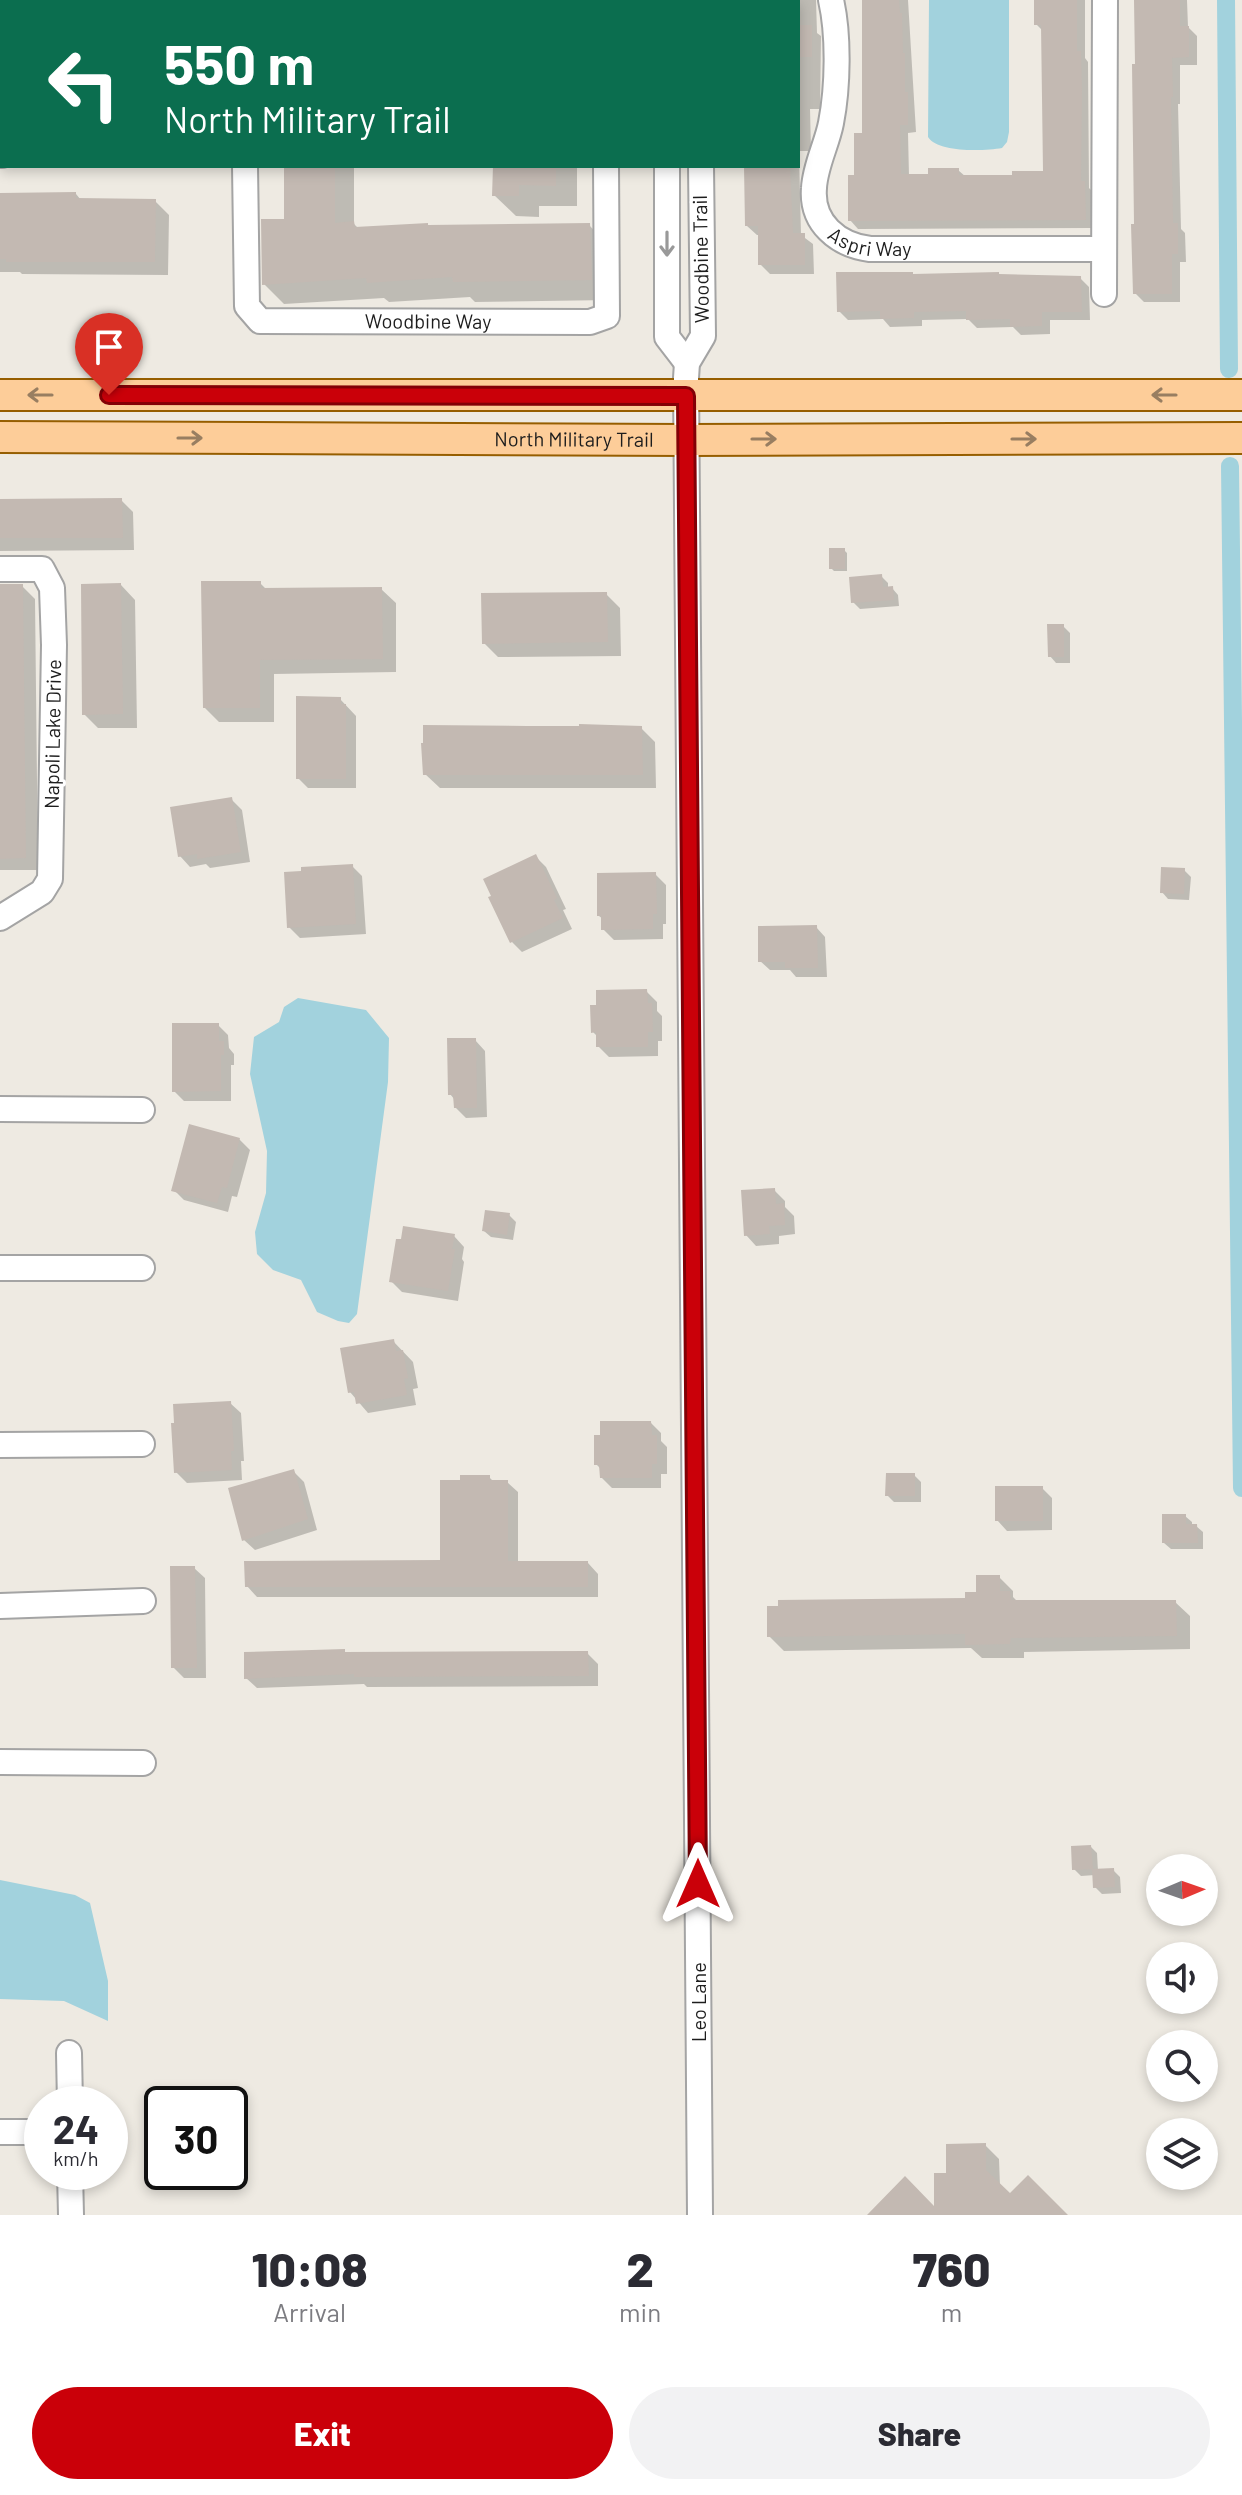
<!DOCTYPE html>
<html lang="en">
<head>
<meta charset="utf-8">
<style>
	:root { --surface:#fff; --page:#f2f2f3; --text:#2b2b33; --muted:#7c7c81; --accent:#ca0009 }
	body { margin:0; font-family:Barlow,sans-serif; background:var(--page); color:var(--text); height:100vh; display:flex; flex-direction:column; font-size:30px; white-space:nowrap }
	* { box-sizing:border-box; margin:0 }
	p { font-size:26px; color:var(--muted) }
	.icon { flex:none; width:44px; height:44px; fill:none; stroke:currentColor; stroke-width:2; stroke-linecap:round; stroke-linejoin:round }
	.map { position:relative; height:2215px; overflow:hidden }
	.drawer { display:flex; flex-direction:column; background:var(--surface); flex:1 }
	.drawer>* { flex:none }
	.banner { position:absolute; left:0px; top:0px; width:800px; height:168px; box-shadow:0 4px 12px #0003; background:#0b6e4f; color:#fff; overflow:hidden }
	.needle { width:52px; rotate:88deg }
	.controls { position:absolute; left:1146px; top:1854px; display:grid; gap:16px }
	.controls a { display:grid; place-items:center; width:72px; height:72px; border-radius:50%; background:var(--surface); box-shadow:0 4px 12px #0003; font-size:40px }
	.speed { position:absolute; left:24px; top:2086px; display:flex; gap:16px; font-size:40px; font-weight:700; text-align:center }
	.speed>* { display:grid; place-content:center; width:104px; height:104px; border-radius:50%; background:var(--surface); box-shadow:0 4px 12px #0003; line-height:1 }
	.speed small { font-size:20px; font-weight:400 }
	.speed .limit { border:4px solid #111; border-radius:12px; background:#fff; color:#111 }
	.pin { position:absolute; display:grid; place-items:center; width:68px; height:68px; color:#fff; margin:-82px -34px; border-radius:50% 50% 50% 0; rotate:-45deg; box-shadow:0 0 8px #0007 }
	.pin .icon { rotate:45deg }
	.me { position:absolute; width:88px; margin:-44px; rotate:0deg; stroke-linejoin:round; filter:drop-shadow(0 0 6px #0008) }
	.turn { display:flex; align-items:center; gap:28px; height:168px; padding:0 32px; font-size:36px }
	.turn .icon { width:104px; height:104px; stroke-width:2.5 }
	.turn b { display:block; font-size:56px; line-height:68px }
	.eta { display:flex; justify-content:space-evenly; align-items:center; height:136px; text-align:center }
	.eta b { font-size:48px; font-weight:800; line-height:56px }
	.primary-button { display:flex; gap:16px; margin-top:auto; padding:16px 32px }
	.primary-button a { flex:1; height:92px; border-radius:48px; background:var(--accent); color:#fff; font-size:32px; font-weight:800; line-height:92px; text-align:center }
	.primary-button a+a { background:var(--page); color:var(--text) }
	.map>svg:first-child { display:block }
	.water { fill:#a2d2dd }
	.shadow { fill:#0003 }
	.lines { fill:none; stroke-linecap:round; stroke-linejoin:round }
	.canal { stroke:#a2d2dd; stroke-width:18 }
	.building { fill:#c3b9b2 }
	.minor-casing { stroke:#a4a4a4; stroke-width:28 }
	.major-casing { stroke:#965e00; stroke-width:34 }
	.minor { stroke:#fff; stroke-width:24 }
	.major { stroke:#fdcd99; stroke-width:30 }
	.oneway { stroke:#999 }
	.oneway2 { stroke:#987e61 }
	.route-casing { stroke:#830006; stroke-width:20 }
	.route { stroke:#ca0009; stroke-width:14 }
	.labels { text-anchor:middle; stroke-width:6; stroke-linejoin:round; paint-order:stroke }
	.street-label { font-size:20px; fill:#1d1d1d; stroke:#fff }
</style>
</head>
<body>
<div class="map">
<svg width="1242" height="2215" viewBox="0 0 1242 2215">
	<rect width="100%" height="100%" fill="#eeeae2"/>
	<path class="water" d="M 929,0 L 1009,0 L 1009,132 L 1007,142 L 1002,148 C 984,151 938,153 928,137 Z
		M 298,998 L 366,1010 L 389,1038 L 388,1082 L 357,1314 L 349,1323 L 338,1321 L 317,1312 L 301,1280 L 273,1270 L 257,1254 L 255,1232 L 266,1193 L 267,1151 L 250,1074 L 254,1037 L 279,1022 L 284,1007 Z
		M 0,1880 L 75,1895 L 90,1903 L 108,1981 L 108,2021 L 64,2001 L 0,1999 Z"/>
	<path class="shadow" d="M 0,0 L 43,0 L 43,2 L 2,2 L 2,134 L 0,134 Z
		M 94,0 L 167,0 L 167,2 L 94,2 Z
		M 771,0 L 816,0 L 817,33 L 821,36 L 820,109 L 810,109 L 811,151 L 799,151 L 801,235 L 813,244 L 814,274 L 770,274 L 760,264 L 760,235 L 757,235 L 747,226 L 746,166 L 798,166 L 798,2 L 771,2 Z
		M 863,0 L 908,0 L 916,132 L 908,133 L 909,176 L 930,176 L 958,170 L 966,177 L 1014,177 L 1045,173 L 1043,31 L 1036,24 L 1036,0 L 1085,0 L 1085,58 L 1088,62 L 1089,188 L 1093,192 L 1094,228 L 858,229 L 850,220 L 864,135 Z
		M 1136,0 L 1196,0 L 1187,0 L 1188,27 L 1197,36 L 1197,65 L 1180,65 L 1180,104 L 1178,104 L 1181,229 L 1185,233 L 1186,262 L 1180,262 L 1180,302 L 1144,302 L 1135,293 Z
		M 286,166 L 354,166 L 354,224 L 359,229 L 589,225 L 609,246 L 611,300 L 475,302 L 470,297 L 389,302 L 384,298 L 284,304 L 264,284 L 286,221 Z
		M 495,166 L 577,166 L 577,206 L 539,206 L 539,217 L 516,216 L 494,195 Z
		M 0,194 L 76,194 L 81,200 L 155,201 L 169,215 L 168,275 L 22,274 L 20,272 L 0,272 Z
		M 915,276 L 1080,278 L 1089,287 L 1090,320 L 1050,320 L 1050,334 L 1021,335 L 1013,327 L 977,328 L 968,319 L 922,320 L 922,326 L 890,327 L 883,319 L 848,320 L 839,311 Z
		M 121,500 L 133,512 L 134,550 L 0,551 L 0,501 Z
		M 844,550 L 847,553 L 847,571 L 834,571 L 831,568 Z
		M 881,576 L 888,583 L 888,588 L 892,588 L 898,595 L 899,606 L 860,609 L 853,602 Z
		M 260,583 L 267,590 L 381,589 L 396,603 L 396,672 L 274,674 L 274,722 L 219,722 L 205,708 Z
		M 121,585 L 135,600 L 137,728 L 98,728 L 84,714 Z
		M 0,586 L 22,586 L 35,599 L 38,870 L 0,870 Z
		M 606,594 L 620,608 L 621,656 L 498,657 L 484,643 Z
		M 1063,626 L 1070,633 L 1070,663 L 1056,663 L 1050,656 Z
		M 340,699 L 356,716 L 356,788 L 308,788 L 298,778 Z
		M 641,728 L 655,742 L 656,788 L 440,788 L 425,774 Z
		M 231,799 L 242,810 L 250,862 L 210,868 L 206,864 L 190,867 L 180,856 Z
		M 536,857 L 546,867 L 566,909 L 563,910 L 572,929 L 522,952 L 512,942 Z
		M 352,866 L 362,876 L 366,934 L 300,938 L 289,927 Z
		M 1184,870 L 1191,877 L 1189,900 L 1168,899 L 1162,892 Z
		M 655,874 L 666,885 L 666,924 L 663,924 L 663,939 L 614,940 L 603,929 L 603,919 L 599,916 Z
		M 816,927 L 825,937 L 827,977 L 796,977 L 790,970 L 770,970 L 760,961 Z
		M 646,991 L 657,1002 L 657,1011 L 662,1016 L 662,1041 L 658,1041 L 658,1056 L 609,1057 L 598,1046 L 598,1037 L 593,1032 Z
		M 218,1025 L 228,1035 L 229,1048 L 234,1054 L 234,1065 L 231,1065 L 231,1101 L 184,1101 L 174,1091 Z
		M 475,1040 L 485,1051 L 487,1117 L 466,1118 L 455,1107 L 455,1100 L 450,1094 Z
		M 239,1139 L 250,1150 L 237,1197 L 232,1196 L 228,1212 L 184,1200 L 174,1190 Z
		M 774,1190 L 785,1201 L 785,1207 L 794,1216 L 795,1234 L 779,1236 L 779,1244 L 756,1246 L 746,1235 Z
		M 509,1215 L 516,1222 L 513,1240 L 491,1237 L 484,1231 Z
		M 454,1236 L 464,1247 L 462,1259 L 464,1262 L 458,1301 L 402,1292 L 391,1281 Z
		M 393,1341 L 413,1362 L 418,1388 L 413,1389 L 416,1405 L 368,1413 L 350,1392 Z
		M 230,1403 L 241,1413 L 244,1461 L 241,1461 L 242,1480 L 187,1483 L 176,1472 L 176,1425 Z
		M 651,1423 L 661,1433 L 661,1441 L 667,1447 L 667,1474 L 661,1474 L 661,1488 L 612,1488 L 601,1477 L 601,1469 L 596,1464 Z
		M 294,1472 L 304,1482 L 317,1530 L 255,1550 L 244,1540 Z
		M 914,1475 L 921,1482 L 921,1502 L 894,1502 L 887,1495 Z
		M 489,1477 L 494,1482 L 507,1482 L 518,1492 L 518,1563 L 588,1563 L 598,1574 L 598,1597 L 257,1597 L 247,1586 L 442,1562 L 462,1482 Z
		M 1042,1488 L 1052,1498 L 1052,1530 L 1007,1531 L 997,1520 Z
		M 1185,1516 L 1192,1522 L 1192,1526 L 1196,1526 L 1203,1532 L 1203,1549 L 1171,1549 L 1164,1543 Z
		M 194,1568 L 205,1578 L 206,1678 L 184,1678 L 173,1667 Z
		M 999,1577 L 1013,1591 L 1013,1597 L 1018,1602 L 1175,1602 L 1190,1616 L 1190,1649 L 1024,1652 L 1024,1658 L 982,1658 L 971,1648 L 784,1651 L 769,1636 L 966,1600 Z
		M 344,1651 L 348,1654 L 587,1653 L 598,1664 L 598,1686 L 367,1687 L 364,1684 L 257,1688 L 246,1678 Z
		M 1091,1847 L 1097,1853 L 1098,1871 L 1113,1870 L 1120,1877 L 1121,1893 L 1102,1894 L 1095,1887 L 1095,1875 L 1081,1876 L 1074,1869 Z
		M 985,2145 L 999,2159 L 1000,2186 L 1010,2196 L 1065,2215 L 870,2215 L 936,2211 L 948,2175 Z"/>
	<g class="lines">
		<path class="canal" d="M 1226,0 L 1229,369
			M 1230,466 L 1242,1488"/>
	</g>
	<path class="building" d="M 862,0 L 899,0 L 900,13 L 902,13 L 903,53 L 905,53 L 905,92 L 908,92 L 908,125 L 900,125 L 901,174 L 928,174 L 928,168 L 959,168 L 959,175 L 1012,175 L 1012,171 L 1043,171 L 1041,25 L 1034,25 L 1034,0 L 1077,0 L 1077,51 L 1081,51 L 1082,91 L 1081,181 L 1085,181 L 1086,220 L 848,221 L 848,175 L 854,175 L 854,133 L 862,133 Z
		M 1134,0 L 1180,0 L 1180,26 L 1189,26 L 1189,57 L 1172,58 L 1173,97 L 1171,97 L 1173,223 L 1178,223 L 1178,254 L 1172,254 L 1172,294 L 1133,294 L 1131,224 L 1134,224 L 1132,64 L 1135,64 Z
		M 798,25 L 812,25 L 812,57 L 798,57 Z
		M 284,166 L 335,166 L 335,223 L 354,221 L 355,227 L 428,223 L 428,225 L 590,223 L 592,280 L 453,282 L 452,277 L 367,283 L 366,278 L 262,285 L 261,219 L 284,219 Z
		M 493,166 L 556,166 L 556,186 L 519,185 L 519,196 L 492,196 Z
		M 744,166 L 790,166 L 793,233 L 805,233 L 805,265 L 758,265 L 758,226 L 745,226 Z
		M 76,192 L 76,198 L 156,199 L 155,262 L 6,262 L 6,259 L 0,259 L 0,193 Z
		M 836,272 L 913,272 L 913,274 L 999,272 L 999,274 L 1081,276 L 1082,312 L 1042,312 L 1042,326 L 1010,327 L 1010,319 L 966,320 L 966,311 L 914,312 L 914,318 L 880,319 L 880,311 L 837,312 Z
		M 122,498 L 123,538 L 0,538 L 0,499 Z
		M 829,548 L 845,548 L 845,569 L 829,569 Z
		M 882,574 L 883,587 L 893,586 L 894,600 L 851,603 L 849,577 Z
		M 201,581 L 261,581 L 261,588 L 382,587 L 383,659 L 260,660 L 260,708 L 203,708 Z
		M 121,583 L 123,714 L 82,715 L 81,584 Z
		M 0,584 L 23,584 L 26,858 L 0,859 Z
		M 607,592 L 608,642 L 482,644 L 481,593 Z
		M 1047,624 L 1064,624 L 1064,657 L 1048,657 Z
		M 296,696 L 341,697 L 341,704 L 346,704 L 346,779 L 296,779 Z
		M 579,724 L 642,726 L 643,775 L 423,775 L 421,743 L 423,743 L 423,725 L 527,726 L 579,726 Z
		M 232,797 L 241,852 L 197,859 L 197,854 L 178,857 L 170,807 Z
		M 536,854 L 557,898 L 554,900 L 563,918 L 510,943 L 488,897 L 491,896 L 483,879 Z
		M 353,864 L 356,924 L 287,928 L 284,872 L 301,871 L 301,867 Z
		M 1161,867 L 1185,868 L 1184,894 L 1160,893 Z
		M 656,872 L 657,914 L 653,914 L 653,929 L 601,930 L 601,916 L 597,916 L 597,873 Z
		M 817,925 L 818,968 L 785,968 L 785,962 L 758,962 L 758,926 Z
		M 647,989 L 648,1003 L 652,1003 L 653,1032 L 648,1032 L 648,1047 L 596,1047 L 596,1032 L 591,1033 L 590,1005 L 596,1005 L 596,990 Z
		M 172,1023 L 219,1023 L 219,1041 L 224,1041 L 224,1055 L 221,1055 L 221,1091 L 172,1092 Z
		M 447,1038 L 476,1038 L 477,1108 L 454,1108 L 453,1095 L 448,1095 Z
		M 189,1124 L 240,1138 L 227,1188 L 222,1187 L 217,1203 L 171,1191 Z
		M 775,1188 L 776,1204 L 784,1203 L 785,1225 L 769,1226 L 770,1234 L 744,1236 L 741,1190 Z
		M 485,1210 L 510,1213 L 507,1235 L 482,1231 Z
		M 403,1226 L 455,1234 L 452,1249 L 455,1249 L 448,1291 L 389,1282 L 396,1239 L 401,1239 Z
		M 394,1339 L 396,1351 L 403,1350 L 408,1378 L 404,1379 L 407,1395 L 356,1404 L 354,1392 L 348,1393 L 340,1348 Z
		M 231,1401 L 234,1451 L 231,1451 L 232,1470 L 174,1473 L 171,1423 L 174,1423 L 173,1404 Z
		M 600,1421 L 651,1421 L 652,1435 L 657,1435 L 657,1464 L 652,1464 L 652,1478 L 600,1478 L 599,1465 L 594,1465 L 594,1435 L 600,1435 Z
		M 294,1469 L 308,1519 L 242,1541 L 228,1488 Z
		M 886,1473 L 915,1473 L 915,1496 L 885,1496 Z
		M 460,1475 L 490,1475 L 490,1480 L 508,1480 L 508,1561 L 588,1561 L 588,1587 L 245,1587 L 244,1561 L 440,1560 L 440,1480 L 460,1480 Z
		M 995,1486 L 1043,1486 L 1043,1521 L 995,1521 Z
		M 1162,1514 L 1186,1514 L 1186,1524 L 1197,1524 L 1198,1543 L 1162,1543 Z
		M 170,1566 L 195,1566 L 197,1668 L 171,1668 Z
		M 976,1575 L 1000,1575 L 1000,1591 L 1010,1591 L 1011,1600 L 1176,1600 L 1177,1636 L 1011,1638 L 1010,1644 L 965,1645 L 965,1634 L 767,1637 L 767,1606 L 778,1606 L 778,1600 L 965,1598 L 965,1592 L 976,1592 Z
		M 345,1649 L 345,1652 L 588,1651 L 589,1676 L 354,1677 L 354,1674 L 244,1679 L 244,1652 Z
		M 1091,1845 L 1093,1869 L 1072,1870 L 1071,1846 Z
		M 1114,1868 L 1115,1887 L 1093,1888 L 1092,1869 Z
		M 986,2143 L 986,2170 L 1010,2193 L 1028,2175 L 1068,2215 L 867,2215 L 905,2176 L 934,2206 L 934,2173 L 946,2173 L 946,2144 Z"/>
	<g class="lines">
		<g class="minor-casing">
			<g id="minor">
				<path d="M 715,0 L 716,2"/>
				<path id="s1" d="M 831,0 C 839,35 838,87 831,123 C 827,144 815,166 814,188 C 811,223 838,245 870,249 L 1104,249"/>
				<path d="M 182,2 L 184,0"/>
				<path d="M 670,2 L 684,0"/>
				<path d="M 0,155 L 2,155"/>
				<path id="s2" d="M 245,166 L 247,306 L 260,321 L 590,322 L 607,316 L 606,166"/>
				<path d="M 667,166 L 667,337 L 687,363"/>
				<path d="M 1104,294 L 1105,0"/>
				<path d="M 0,569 L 42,569 L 52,588 L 54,645 L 50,879 L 42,892 L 0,918"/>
				<path d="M 0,1109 L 142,1110"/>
				<path d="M 0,1268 L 142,1268"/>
				<path d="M 0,1445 L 142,1444"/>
				<path d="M 0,1606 L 143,1601"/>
				<path d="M 0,1762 L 143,1763"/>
				<path d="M 69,2053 L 70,2104"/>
				<path d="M 0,2132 L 42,2132"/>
				<path d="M 70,2172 L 71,2215"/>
				<path d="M 700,2215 L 686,378 L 687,363 L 703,336 L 701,166"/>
			</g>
		</g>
		<g class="major-casing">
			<g id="major">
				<path d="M 0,395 L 1242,395"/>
				<path id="s3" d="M 0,437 L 686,440 L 1242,438"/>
			</g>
		</g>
		<use href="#minor" class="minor"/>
		<use href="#major" class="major"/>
	</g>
	<defs><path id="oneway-shaft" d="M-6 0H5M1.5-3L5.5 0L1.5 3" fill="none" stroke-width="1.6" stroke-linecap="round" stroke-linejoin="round" transform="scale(2)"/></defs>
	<use class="oneway" href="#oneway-shaft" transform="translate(667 244) rotate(90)"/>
	<g class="oneway2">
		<use href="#oneway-shaft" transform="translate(40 395) rotate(-180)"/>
		<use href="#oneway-shaft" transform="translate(1164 395) rotate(180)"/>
		<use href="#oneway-shaft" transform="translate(190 438)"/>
		<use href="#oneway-shaft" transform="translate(764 439)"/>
		<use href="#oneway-shaft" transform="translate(1024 439)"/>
	</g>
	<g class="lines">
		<g class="route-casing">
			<path id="route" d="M 109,395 L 686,396 L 698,1884"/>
		</g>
		<use href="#route" class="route"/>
	</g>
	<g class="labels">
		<g class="street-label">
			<text dy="7" stroke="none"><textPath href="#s1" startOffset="282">Aspri Way</textPath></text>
			<text transform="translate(701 259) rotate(-91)" y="7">Woodbine Trail</text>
			<text dy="7" stroke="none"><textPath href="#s2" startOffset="328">Woodbine Way</textPath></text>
			<text dy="7" stroke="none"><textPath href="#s3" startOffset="574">North Military Trail</textPath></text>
			<text transform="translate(53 734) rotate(-89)" y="7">Napoli Lake Drive</text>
			<text transform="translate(699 2002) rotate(-90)" y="7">Leo Lane</text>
		</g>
	</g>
</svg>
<div class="controls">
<a><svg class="needle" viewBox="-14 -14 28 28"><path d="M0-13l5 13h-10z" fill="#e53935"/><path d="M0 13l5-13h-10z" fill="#7c7c81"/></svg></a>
<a><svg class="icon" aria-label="sound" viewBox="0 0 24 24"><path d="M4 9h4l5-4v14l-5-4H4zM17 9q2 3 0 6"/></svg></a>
<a><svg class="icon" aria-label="search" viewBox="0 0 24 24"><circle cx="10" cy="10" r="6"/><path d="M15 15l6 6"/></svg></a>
<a><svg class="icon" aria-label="layers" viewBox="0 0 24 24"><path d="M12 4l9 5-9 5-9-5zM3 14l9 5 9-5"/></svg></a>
</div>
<div class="speed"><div>24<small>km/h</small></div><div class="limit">30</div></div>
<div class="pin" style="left:109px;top:395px;background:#d93025"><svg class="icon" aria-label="arrive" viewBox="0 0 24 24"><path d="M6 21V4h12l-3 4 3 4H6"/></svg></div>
<svg class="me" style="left:698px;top:1884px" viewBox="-20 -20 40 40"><path d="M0-17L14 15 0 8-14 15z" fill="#ca0009" stroke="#fff" stroke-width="4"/></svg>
<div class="banner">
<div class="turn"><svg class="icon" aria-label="left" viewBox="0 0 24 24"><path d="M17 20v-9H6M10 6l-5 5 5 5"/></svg><div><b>550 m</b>North Military Trail</div></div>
</div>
</div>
<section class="drawer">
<div class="eta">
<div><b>10:08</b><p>Arrival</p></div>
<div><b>2</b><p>min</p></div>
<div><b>760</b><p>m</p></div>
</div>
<div class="primary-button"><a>Exit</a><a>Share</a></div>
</section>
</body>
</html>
